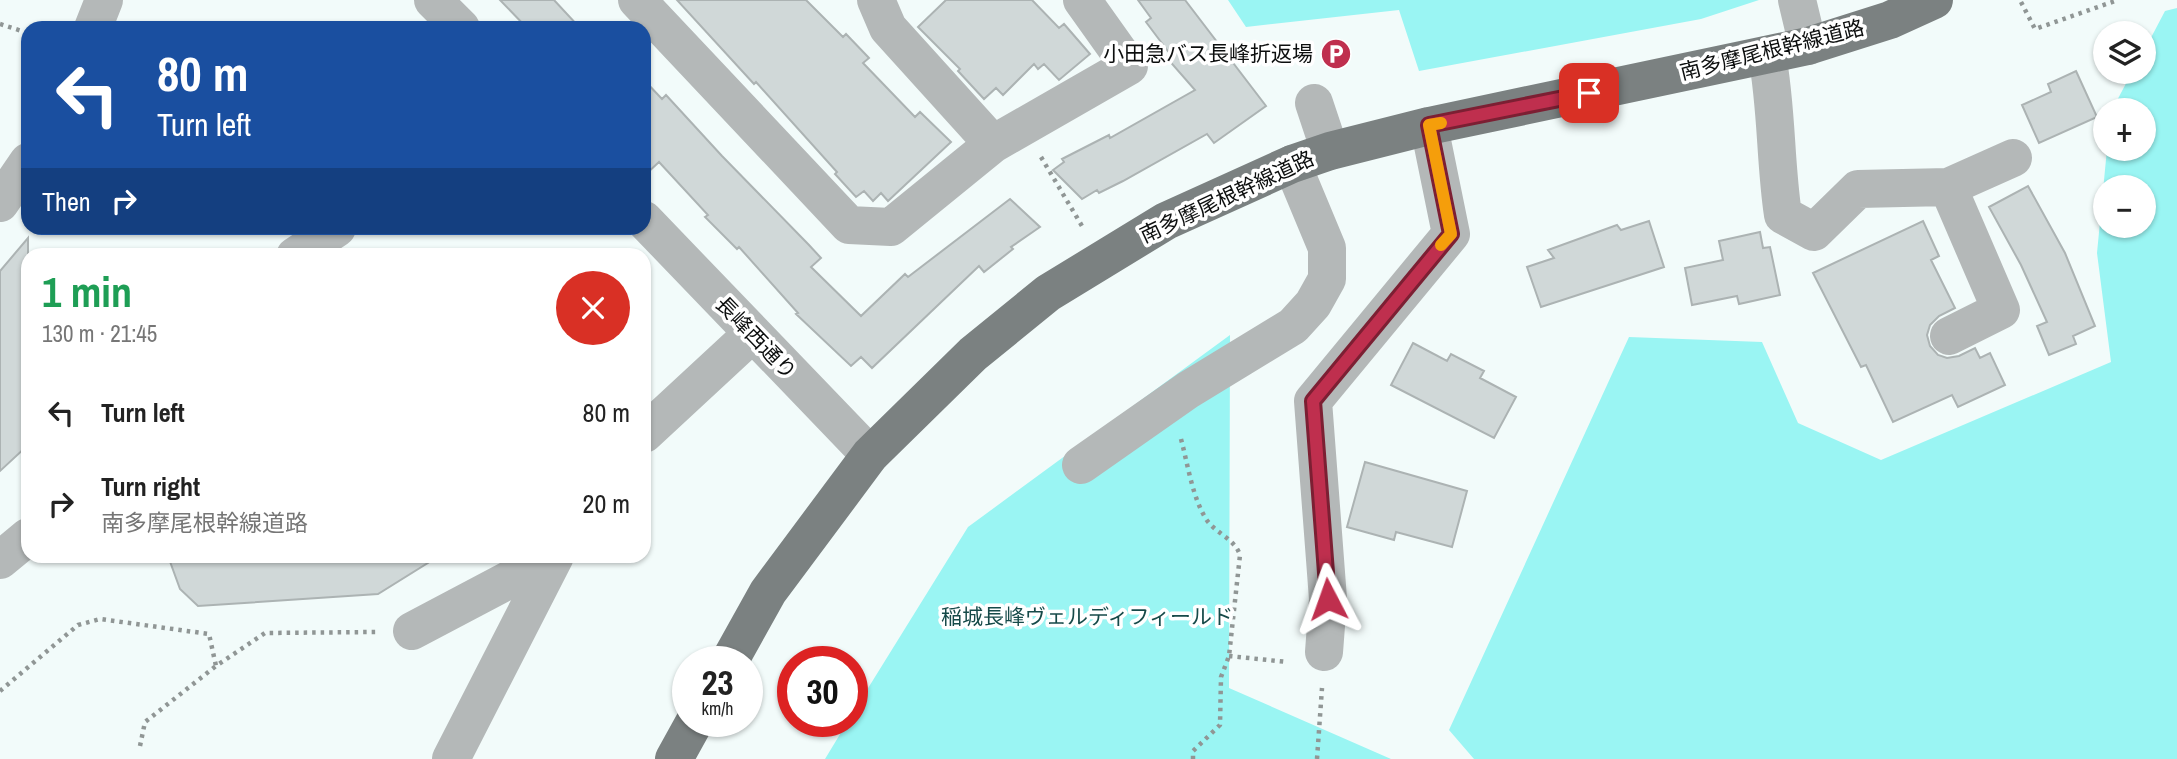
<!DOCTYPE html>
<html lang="en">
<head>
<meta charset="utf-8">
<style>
	:root { --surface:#fff; --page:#f2f2f2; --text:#222; --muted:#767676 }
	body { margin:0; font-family:"Archivo Narrow","Noto Sans JP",sans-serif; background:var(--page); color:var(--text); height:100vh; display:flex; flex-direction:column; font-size:26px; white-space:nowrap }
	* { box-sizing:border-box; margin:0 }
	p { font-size:23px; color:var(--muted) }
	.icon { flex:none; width:38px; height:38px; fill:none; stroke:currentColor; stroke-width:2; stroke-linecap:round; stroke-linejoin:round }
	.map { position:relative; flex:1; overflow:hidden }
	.sheet { position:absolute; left:21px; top:248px; width:630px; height:315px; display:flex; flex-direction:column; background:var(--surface); border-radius:21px; box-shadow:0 2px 5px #0004 }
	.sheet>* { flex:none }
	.banner { position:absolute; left:21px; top:21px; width:630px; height:214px; border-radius:21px; box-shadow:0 2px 5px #0004; background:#1a4fa0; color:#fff; overflow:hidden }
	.controls { position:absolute; left:2093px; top:21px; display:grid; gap:14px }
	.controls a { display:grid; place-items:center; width:63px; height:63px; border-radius:50%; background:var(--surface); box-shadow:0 2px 5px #0004; font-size:35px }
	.speed { position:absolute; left:672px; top:646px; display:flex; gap:14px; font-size:35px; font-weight:700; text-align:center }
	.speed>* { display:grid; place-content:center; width:91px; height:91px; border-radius:50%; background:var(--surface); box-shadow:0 2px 5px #0004; line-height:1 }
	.speed small { font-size:18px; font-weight:400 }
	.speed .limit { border:10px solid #d22; background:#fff; color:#111 }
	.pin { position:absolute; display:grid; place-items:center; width:60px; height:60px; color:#fff; margin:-30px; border-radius:14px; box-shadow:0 4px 10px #0006 }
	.me { position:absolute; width:77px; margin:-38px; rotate:356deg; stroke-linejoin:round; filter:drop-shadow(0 0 5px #0008) }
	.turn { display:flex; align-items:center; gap:24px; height:147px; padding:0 21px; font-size:32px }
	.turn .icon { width:91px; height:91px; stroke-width:2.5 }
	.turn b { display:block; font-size:49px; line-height:60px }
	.then { display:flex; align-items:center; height:66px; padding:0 21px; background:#0003; gap:14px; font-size:26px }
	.round { display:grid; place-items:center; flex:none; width:74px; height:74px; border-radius:37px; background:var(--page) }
	.head { display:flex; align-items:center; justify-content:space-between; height:119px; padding:0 21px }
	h1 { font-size:42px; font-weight:800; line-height:52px; color:#1e9e55 }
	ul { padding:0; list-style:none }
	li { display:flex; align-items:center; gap:21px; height:91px; padding:0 21px }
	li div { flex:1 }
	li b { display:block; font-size:26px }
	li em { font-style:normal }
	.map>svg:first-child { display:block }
	.green { fill:#9af5f3; fill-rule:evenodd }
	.building { fill:#d0d8d8; stroke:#acb3b3; stroke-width:2 }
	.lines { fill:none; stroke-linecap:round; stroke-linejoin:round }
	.path { stroke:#909695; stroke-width:4.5; stroke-dasharray:3.5 5; stroke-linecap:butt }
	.minor { stroke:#b4b8b8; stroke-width:38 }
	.major { stroke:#7b8181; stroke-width:38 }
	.route-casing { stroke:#7c1f33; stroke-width:18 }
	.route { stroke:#bf2f4e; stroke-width:12 }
	.slow { stroke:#f59e0b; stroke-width:12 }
	.labels { text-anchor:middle; stroke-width:7; stroke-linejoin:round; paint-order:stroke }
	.street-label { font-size:21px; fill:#0c0e0e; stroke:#fff }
	.poi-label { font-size:21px; fill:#0c0e0e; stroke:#fff; text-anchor:end }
	.park-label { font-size:21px; fill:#164a49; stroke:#fff }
</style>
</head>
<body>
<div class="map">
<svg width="2177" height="759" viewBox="0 0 2177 759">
	<rect width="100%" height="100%" fill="#f2fbfa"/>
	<path class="green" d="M 1228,0 L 1759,0 L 1701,19 L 1419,71 L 1399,10 L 1246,27 Z
		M 2177,8 L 2177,759 L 1474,759 L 1449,730 L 1629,337 L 1762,342 L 1798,423 L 1881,460 L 2111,362 L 2097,253 L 2107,149 L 2144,149 L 2144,110 L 2112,110 L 2132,72 L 2144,72 L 2144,51 L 2165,11 ZM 2105,187 L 2144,187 L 2144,226 L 2105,226 Z
		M 1230,335 L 1229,688 L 1391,759 L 825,759 L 848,721 L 852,721 L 852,714 L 968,527 Z"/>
	<path class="building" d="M 500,0 L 554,0 L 580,28 L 527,28 Z
		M 677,0 L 806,0 L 843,37 L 846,34 L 869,58 L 863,63 L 915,117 L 920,112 L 951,142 L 888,201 L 881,193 L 873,201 L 864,191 L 856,197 L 835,174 L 837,172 L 756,82 L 754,84 Z
		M 946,0 L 1032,0 L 1059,28 L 1064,24 L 1090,54 L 1059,80 L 1044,64 L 1038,69 L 1034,64 L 1003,95 L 996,88 L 984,99 L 958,71 L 960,69 L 918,27 Z
		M 1138,0 L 1185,0 L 1266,106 L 1214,143 L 1207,134 L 1123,181 L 1099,193 L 1097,190 L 1082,199 L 1053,170 L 1064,162 L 1062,159 L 1109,135 L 1110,138 L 1195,90 L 1166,57 L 1170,54 L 1146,22 L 1151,18 Z
		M 2076,71 L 2097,117 L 2039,143 L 2022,105 L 2051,92 L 2048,84 Z
		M 644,80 L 662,99 L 666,95 L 722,156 L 809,245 L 821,258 L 811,267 L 861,316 L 905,274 L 908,277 L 1010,199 L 1040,227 L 1011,247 L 1013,249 L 984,272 L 979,266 L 872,368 L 861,357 L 851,366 L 796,314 L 798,313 L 739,247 L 737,249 L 705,217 L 708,215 L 659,162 L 644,176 Z
		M 2028,186 L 2065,253 L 2095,326 L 2073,336 L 2076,344 L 2049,355 L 2037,326 L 2047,322 L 2021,265 L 1989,207 Z
		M 1649,221 L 1664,267 L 1541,307 L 1527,267 L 1554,258 L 1548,250 L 1617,225 L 1621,230 Z
		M 1923,221 L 1939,256 L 1931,260 L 1955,308 L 1939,316 L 1930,325 L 1927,335 L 1930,346 L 1938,355 L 1947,358 L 1959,356 L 1975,348 L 1980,358 L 1990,353 L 2005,385 L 1958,407 L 1952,395 L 1893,422 L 1866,365 L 1861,367 L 1813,273 Z
		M 1760,232 L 1763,248 L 1770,247 L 1780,295 L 1739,304 L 1737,296 L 1692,305 L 1685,268 L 1723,260 L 1719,241 Z
		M 28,238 L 28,445 L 0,471 L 0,271 Z
		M 1413,343 L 1447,361 L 1451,354 L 1484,371 L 1480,378 L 1516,397 L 1494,438 L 1391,385 Z
		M 1365,462 L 1467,491 L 1452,547 L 1396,532 L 1394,540 L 1347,527 Z
		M 168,556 L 439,556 L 378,594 L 198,606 L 180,589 Z"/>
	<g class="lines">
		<path class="path" d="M 2021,2 L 2035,29 L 2118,0
			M 0,24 L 28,33
			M 1041,157 L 1082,226
			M 1181,439 C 1188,465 1192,496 1206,519 C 1215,533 1235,539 1240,555 L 1229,656 L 1221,677 L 1220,725 L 1193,751 L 1193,759
			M 1229,656 L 1287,662
			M 0,691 L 78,625 L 100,619 L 209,634 L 216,666 L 265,633 L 377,632
			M 140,746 L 145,722 L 216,666
			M 1317,759 L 1322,688"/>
		<path class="minor" d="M 433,0 L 461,28
			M 637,0 L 849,225 L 891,227 L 993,144 L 1129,66 L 1082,0
			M 876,0 L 888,28 L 993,144
			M 1797,0 L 1808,46
			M 93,28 L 104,0
			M 1767,55 C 1777,108 1775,162 1783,215 L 1814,232 L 1858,189 L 1948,187 L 2013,158
			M 1314,103 L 1330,151
			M 1948,187 L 2001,310 L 1949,336
			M 0,203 L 28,162
			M 644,220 L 870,455
			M 295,256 L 337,228
			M 644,434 L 752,334
			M 1081,465 L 1188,390 L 1293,326 L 1313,304 L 1327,279 L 1327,248 L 1292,164
			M 0,560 L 28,537
			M 412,631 L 554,556
			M 1324,652 L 1328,599 L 1313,401 L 1451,234 L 1429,126
			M 451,759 L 555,556"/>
		<path class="major" d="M 729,662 L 768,592 L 870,455 L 973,354 L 1048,293 L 1166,221 L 1292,164 L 1330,151 L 1429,126 L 1808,46 L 1890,20 L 1934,0
			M 674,759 L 695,721"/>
	</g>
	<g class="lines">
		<g class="route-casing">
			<path id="route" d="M 1328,599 L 1313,401 L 1451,234 L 1429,125 L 1589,93"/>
		</g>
		<use href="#route" class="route"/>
		<path class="slow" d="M 1441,123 L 1429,125 L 1451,234 L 1441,245"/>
	</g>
	<defs>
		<g id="parking-disc" transform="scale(1.575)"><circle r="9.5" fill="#bf2f4e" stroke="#fff"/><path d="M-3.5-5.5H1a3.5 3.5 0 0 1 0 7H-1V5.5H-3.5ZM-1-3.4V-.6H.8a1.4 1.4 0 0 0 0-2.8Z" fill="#fff"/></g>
	</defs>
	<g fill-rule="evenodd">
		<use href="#parking-disc" x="1336" y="54"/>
	</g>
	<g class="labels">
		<g class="street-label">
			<text transform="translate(1772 50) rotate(-14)" y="7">南多摩尾根幹線道路</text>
			<text transform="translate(1227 197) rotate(-25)" y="7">南多摩尾根幹線道路</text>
			<text transform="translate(756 338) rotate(46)" y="7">長峰西通り</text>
		</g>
		<g class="poi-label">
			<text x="1313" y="61">小田急バス長峰折返場</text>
		</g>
		<g class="park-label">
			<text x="1087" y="624">稲城長峰ヴェルディフィールド</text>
		</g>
	</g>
</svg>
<div class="controls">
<a><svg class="icon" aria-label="layers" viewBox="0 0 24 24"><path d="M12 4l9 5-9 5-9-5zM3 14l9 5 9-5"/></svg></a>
<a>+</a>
<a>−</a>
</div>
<div class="speed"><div>23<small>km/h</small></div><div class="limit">30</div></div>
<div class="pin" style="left:1589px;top:93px;background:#d93025"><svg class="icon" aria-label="arrive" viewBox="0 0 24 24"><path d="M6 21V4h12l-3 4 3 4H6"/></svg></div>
<svg class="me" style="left:1328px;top:599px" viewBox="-20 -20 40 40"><path d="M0-17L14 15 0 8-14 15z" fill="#bf2f4e" stroke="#fff" stroke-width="4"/></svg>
<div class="banner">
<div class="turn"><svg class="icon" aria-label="left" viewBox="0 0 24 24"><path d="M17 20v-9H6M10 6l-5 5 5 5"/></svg><div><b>80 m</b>Turn left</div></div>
<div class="then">Then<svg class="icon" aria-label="right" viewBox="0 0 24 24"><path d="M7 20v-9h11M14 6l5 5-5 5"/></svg></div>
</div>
<section class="sheet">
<div class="head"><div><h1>1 min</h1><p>130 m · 21:45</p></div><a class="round" style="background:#d93025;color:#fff"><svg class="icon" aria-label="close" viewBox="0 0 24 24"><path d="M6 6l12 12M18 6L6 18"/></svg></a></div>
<ul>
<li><svg class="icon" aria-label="left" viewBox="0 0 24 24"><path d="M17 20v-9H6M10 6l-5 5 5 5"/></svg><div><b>Turn left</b></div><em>80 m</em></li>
<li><svg class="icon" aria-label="right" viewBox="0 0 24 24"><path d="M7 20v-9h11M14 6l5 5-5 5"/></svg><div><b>Turn right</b><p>南多摩尾根幹線道路</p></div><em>20 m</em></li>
</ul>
</section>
</div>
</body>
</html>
